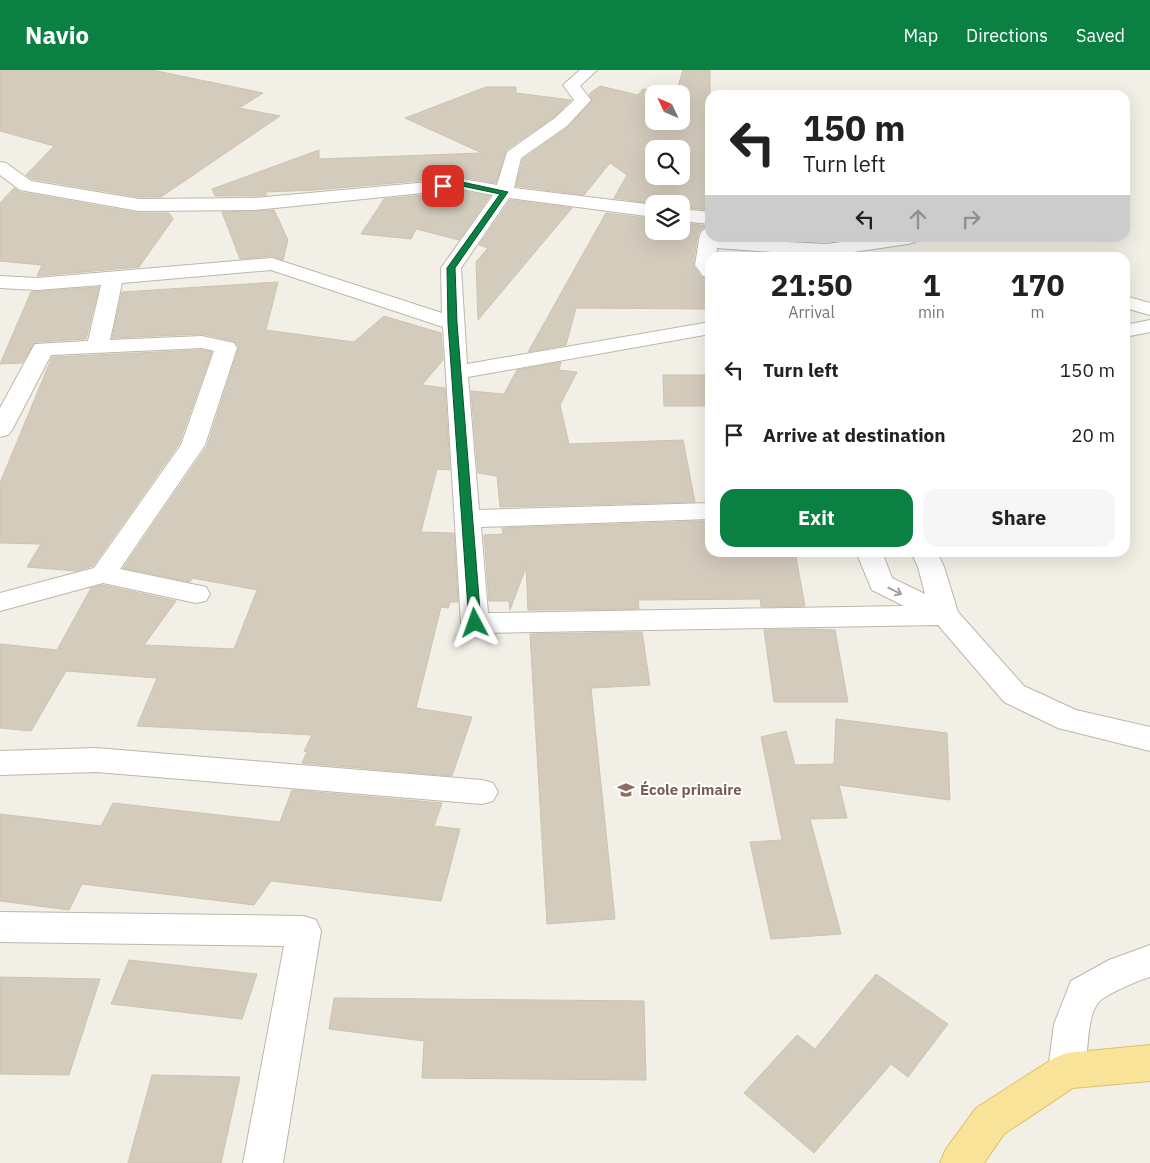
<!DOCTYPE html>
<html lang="en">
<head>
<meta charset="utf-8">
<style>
	:root { --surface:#fff; --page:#f6f6f6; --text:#222; --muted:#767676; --accent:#0b8043 }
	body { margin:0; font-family:"IBM Plex Sans",sans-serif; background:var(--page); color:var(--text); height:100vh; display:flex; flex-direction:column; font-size:19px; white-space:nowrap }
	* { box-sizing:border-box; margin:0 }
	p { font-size:16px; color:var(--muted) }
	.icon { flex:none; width:28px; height:28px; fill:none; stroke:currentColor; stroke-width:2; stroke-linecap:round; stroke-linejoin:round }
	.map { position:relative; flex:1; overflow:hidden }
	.panel { position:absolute; left:705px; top:182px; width:425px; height:305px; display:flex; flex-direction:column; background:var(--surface); border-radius:15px; box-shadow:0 5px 20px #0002 }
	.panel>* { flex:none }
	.guide { position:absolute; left:705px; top:20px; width:425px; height:152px; border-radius:15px; box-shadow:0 5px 20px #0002; background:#fff; color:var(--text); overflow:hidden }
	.needle { width:32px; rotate:314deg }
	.buttons { position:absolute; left:645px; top:15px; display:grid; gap:10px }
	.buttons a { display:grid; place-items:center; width:45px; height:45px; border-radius:10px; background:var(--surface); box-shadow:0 5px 20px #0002; font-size:25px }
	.pin { position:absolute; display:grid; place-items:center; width:42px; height:42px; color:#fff; margin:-21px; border-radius:10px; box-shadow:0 2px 8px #0006 }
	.me { position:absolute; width:55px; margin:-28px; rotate:356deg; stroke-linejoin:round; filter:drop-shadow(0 0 4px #0008) }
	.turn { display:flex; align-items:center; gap:18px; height:105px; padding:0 15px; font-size:22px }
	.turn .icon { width:65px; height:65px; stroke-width:2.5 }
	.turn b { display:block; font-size:35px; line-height:42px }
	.lanes { display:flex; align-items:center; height:48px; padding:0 15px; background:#0003; justify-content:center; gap:25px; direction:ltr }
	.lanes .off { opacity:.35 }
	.eta { display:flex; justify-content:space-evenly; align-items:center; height:85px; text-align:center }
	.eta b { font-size:30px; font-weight:700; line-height:35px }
	.primary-button { display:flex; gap:10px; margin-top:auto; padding:10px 15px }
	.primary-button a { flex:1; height:58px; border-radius:15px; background:var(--accent); color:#fff; font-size:20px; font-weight:700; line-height:58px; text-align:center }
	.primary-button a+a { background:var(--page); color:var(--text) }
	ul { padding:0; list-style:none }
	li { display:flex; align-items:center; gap:15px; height:65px; padding:0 15px }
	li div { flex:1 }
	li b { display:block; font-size:19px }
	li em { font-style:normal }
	header { display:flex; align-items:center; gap:30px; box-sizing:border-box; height:70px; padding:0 25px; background:var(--accent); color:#fff }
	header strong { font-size:24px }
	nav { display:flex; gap:28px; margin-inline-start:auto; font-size:18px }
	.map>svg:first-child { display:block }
	.building { fill:#d3cbbc; stroke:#cdc3af; fill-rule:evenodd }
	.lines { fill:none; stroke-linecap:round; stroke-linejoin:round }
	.minor-casing { stroke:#bdb7a9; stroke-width:2 }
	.major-casing { stroke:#dcc169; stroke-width:2 }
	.minor { fill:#fff; fill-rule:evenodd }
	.major { fill:#f8e398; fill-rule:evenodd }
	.oneway { stroke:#a29f9a }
	.route { fill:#0b8043; stroke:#07532c }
	.labels { text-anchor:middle; stroke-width:4; stroke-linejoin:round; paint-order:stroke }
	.education-label { font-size:15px; font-weight:bold; fill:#785e54; stroke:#fff; text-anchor:start }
</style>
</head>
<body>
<header>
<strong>Navio</strong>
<nav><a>Map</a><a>Directions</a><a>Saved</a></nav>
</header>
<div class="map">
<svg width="1150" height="1093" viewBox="0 0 1150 1093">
	<rect width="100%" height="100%" fill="#f2efe6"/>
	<path class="building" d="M 0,0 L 152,0 L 263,23 L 239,38 L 280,46 L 161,127 L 139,127 L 32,109 L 26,105 L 54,76 L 0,61 Z
		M 683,0 L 710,0 L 710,140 L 681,137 L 681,134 L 655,134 L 614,128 L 627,105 L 610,93 L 584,125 L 516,116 L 523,89 L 568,57 L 592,31 L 589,24 L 600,16 L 638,25 L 643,19 L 676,23 ZM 654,24 L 681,24 L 681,51 L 654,51 ZM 654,79 L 681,79 L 681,106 L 654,106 Z
		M 486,17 L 516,17 L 516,23 L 571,30 L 554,47 L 506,80 L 496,113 L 462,107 L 316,120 L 265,122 L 267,125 L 255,126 L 215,126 L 212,119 L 319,80 L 319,89 L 482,83 L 405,48 Z
		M 14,118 L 20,122 L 139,143 L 169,143 L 173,149 L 139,197 L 37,206 L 42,195 L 0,191 L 0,133 Z
		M 462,121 L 490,126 L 459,170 L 416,159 L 411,169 L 361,164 L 384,129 Z
		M 510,130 L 572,138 L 478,250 L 476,192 L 488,178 L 479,175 Z
		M 274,140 L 288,170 L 283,190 L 272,186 L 240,189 L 222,142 Z
		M 606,143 L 654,149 L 654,161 L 681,161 L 681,153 L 710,156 L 702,158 L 698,163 L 693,195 L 701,207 L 710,210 L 710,239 L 576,238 L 566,275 L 528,282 Z
		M 278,212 L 266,260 L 354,272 L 384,246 L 441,263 L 443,290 L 422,315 L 445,318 L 450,400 L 437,399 L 421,462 L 454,463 L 458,532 L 450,532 L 448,538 L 441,537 L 416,638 L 472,647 L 452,706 L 302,693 L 307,682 L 304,681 L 312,665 L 137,656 L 157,608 L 66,601 L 31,661 L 0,658 L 0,574 L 57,580 L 91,518 L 103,515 L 176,531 L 144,575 L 234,579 L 257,520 L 192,508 L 190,512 L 123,498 L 207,376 L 239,277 L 234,271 L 202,264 L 112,268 L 122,222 Z
		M 99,217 L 86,269 L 35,272 L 22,293 L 0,294 L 31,222 Z
		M 202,280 L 212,282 L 179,374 L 93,496 L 76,501 L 27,497 L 41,474 L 0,473 L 0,413 L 52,287 Z
		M 561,292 L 559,300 L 577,302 L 560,335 L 569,374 L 683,370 L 695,432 L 500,437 L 497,406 L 478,403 L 471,321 L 504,324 L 517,300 Z
		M 663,305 L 710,305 L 710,336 L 664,336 Z
		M 704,451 L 710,463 L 710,482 L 795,482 L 805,536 L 761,537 L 760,529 L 638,530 L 639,539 L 528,540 L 526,497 L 510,540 L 509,531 L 489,531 L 484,465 L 503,464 L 502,458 Z
		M 810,559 L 835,560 L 848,632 L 774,632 L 764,560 Z
		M 642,562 L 650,615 L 591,618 L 615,849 L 547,854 L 530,564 Z
		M 836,649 L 947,663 L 950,730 L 839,715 L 847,748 L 810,749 L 841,864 L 771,869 L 750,772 L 782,770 L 761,667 L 786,661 L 795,695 L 834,694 Z
		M 292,720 L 442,733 L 434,756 L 460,759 L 441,831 L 271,811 L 254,835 L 82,814 L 69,840 L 0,831 L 0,744 L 101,756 L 113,733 L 280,752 Z
		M 129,890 L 257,904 L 242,949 L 111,934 Z
		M 876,904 L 948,954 L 908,1007 L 891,994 L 814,1083 L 744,1023 L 797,965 L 815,979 Z
		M 0,907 L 100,909 L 69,1005 L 0,1004 Z
		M 334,928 L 644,931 L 646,1010 L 422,1008 L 424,971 L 329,959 Z
		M 152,1005 L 240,1007 L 221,1093 L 128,1093 Z"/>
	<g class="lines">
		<g class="minor-casing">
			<path id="minor" d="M 580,0 L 597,0 L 580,16 L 591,30 L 567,56 L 521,88 L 514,118 L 654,135 L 654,147 L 509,128 L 461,198 L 467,294 L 710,252 L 710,264 L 468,307 L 479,440 L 710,433 L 710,449 L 481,457 L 488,543 L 904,536 L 872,520 L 856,482 L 882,482 L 892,508 L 925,524 L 918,497 L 911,482 L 937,482 L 944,497 L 958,542 L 1024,616 L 1076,640 L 1150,657 L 1150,681 L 1058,658 L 1004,632 L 938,555 L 475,563 L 465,560 L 461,553 L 443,257 L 271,200 L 122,213 L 110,270 L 202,266 L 234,273 L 237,278 L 205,375 L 120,499 L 206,517 L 210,524 L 206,531 L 196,533 L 103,513 L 0,541 L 0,523 L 94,498 L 181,375 L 214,281 L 202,278 L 51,285 L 12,360 L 8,365 L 0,367 L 0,338 L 32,279 L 35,274 L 88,271 L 101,215 L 37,220 L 0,218 L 0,206 L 37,208 L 272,188 L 442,243 L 441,198 L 493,125 L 462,119 L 255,140 L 139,141 L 20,120 L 0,105 L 0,92 L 6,93 L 31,111 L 139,129 L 255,128 L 462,109 L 497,115 L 507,82 L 555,48 L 574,30 L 563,15 Z
				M 681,139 L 710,142 L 710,154 L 681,151 Z
				M 710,158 L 710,168 L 826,174 L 872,168 L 918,168 L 915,172 L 908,174 L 826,186 L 717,178 L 716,188 L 710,188 L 710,208 L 703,206 L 695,195 L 700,164 L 703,160 Z
				M 1125,226 L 1150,233 L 1150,245 L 1125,238 Z
				M 1150,250 L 1150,262 L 1125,267 L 1125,255 Z
				M 96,678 L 482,710 L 493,713 L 498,722 L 493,731 L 482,734 L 96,702 L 0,705 L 0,681 Z
				M 0,842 L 304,846 L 316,850 L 321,861 L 283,1093 L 243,1093 L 284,876 L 0,872 Z
				M 1150,875 L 1150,907 C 1139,910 1104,925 1098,933 C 1084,952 1091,990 1080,1014 L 1067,1019 L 1054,1014 L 1048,1001 L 1054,954 L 1071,911 L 1109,890 Z"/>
		</g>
		<g class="major-casing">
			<path id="major" d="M 1150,975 L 1150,1011 L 1073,1018 L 1004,1064 L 984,1093 L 940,1093 L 946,1079 L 976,1038 L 1054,988 L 1067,983 Z"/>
		</g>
		<use href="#minor" class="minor"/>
		<use href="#major" class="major"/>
	</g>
	<defs><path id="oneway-shaft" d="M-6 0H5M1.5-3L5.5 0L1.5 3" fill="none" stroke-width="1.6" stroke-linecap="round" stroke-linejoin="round" transform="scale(1.25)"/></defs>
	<use class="oneway" href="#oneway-shaft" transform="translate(895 521) rotate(27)"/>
	<path class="route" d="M 462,112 L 508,122 L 455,198 L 457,253 L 481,553 L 475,557 L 469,553 L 448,253 L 447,198 L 500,124 L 462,116 L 443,118 L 439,116 L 443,113 Z"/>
	<defs>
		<g id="school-bare" transform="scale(1.35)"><path d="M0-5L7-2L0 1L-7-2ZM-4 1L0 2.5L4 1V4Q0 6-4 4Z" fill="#8d6e63" stroke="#fff" stroke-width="2.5" paint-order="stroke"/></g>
	</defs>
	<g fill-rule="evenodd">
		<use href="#school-bare" x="626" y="720"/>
	</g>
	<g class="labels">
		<g class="education-label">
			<text x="640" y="725">École primaire</text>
		</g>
	</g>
</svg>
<div class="buttons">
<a><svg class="needle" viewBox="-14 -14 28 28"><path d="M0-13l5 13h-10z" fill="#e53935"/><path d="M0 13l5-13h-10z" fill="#767676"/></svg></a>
<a><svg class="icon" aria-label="search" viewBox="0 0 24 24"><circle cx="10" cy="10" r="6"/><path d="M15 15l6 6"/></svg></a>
<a><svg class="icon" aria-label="layers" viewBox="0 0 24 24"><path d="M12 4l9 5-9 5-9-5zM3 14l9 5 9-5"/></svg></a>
</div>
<div class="pin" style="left:443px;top:116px;background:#d93025"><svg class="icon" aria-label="arrive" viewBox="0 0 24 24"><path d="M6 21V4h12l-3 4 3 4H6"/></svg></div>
<svg class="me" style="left:475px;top:553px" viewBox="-20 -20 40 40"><path d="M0-17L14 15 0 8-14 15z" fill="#0b8043" stroke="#fff" stroke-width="4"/></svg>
<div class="guide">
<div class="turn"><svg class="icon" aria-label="left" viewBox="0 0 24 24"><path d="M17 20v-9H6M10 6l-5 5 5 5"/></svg><div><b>150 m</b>Turn left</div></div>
<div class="lanes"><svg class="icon" aria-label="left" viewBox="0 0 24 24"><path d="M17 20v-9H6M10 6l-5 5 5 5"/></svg><svg class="icon off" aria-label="ahead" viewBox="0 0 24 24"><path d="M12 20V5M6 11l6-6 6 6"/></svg><svg class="icon off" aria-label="right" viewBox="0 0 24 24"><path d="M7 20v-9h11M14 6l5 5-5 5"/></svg></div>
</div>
<section class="panel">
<div class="eta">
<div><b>21:50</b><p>Arrival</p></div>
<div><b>1</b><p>min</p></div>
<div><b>170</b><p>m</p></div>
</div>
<ul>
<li><svg class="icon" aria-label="left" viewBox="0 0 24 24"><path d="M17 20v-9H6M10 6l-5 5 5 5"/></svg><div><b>Turn left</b></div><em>150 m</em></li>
<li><svg class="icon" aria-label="arrive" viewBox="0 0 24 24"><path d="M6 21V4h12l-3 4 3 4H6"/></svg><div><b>Arrive at destination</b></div><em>20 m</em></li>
</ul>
<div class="primary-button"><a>Exit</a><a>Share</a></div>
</section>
</div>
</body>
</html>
